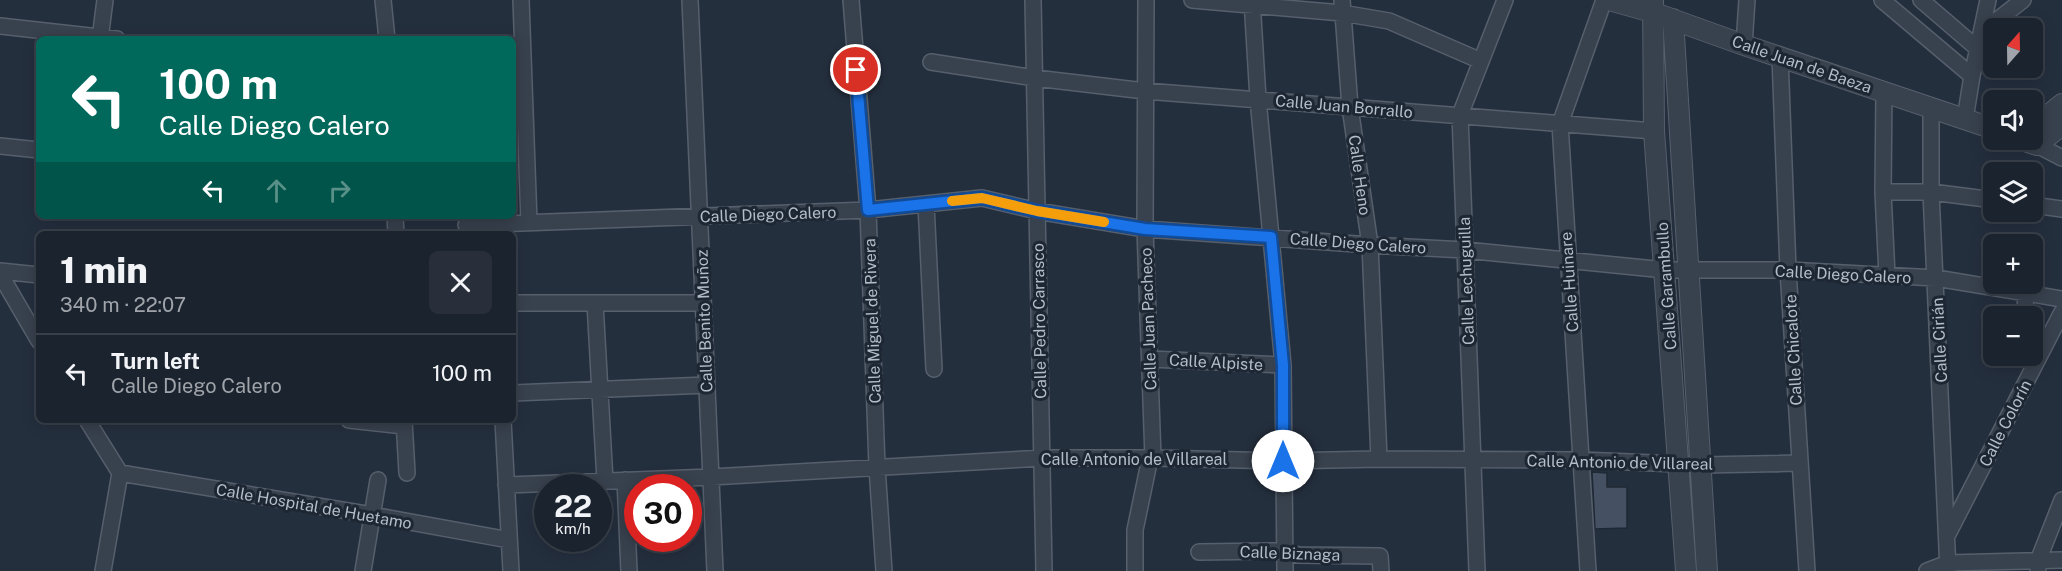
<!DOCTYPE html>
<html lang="en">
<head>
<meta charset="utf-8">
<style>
	:root { --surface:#1b232e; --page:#282f3a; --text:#f1f3f6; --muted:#a0a4aa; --line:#39404a }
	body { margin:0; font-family:"Public Sans",sans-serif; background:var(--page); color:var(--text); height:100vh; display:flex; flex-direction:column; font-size:22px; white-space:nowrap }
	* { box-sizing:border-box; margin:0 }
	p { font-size:20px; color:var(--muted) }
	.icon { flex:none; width:33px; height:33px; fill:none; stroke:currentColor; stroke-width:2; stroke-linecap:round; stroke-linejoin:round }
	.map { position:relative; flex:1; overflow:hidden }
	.panel { position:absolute; left:36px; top:231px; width:480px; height:192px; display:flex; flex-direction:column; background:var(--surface); border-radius:9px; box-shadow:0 3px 15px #0003,0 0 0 2px var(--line) }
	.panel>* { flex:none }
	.hud { position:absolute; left:36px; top:36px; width:480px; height:183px; border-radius:9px; box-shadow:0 3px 15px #0003,0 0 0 2px var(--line); background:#00695c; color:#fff; overflow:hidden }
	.needle { width:39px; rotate:20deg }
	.controls { position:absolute; left:1983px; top:18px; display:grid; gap:12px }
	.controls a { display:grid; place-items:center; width:60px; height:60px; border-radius:9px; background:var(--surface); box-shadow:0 3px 15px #0003,0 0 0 2px var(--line); font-size:30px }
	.speed { position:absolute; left:534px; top:474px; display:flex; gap:12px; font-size:30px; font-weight:700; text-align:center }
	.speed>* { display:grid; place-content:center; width:78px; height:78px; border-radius:50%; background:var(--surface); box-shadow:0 3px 15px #0003,0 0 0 2px var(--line); line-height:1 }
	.speed small { font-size:15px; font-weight:400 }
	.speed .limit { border:9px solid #d22; background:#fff; color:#111 }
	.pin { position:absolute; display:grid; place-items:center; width:51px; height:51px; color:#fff; margin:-26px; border:3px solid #fff; border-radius:50%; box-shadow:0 2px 6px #0007 }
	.me { position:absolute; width:66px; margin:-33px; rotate:0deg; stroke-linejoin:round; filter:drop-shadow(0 0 4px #0008) }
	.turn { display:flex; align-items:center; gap:21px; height:126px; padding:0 24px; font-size:27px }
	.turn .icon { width:78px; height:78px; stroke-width:2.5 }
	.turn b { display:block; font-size:42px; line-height:51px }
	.lanes { display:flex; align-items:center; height:57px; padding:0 24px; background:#0003; justify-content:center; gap:30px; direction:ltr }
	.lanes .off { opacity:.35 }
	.round { display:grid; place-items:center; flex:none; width:63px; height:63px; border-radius:9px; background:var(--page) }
	.overview { display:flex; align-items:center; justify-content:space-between; height:102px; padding:0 24px }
	h1 { font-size:36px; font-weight:800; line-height:45px }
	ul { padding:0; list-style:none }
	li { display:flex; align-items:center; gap:18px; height:78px; padding:0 24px; border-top:2px solid var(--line) }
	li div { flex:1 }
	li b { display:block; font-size:22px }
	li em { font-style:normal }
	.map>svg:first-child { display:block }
	.building { fill:#455162; stroke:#1f2835; stroke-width:1.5 }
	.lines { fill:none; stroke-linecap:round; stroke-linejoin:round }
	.minor-casing { stroke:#565f6c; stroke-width:18 }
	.tertiary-casing { stroke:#565f6c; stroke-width:22 }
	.minor { stroke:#38414e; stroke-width:15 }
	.tertiary { stroke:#38414e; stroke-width:20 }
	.route-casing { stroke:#114b97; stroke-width:15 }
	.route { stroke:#1a73e8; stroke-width:10 }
	.slow { stroke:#f59e0b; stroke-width:10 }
	.labels { text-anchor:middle; stroke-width:6; stroke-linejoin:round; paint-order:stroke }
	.street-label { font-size:16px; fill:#b4bcc9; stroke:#1d2633 }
</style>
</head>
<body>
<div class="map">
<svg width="2062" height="571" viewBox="0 0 2062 571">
	<rect width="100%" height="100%" fill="#242f3e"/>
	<path class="building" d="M 1592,472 L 1607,473 L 1607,487 L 1627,487 L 1627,528 L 1595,529 Z"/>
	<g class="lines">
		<g class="minor-casing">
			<path id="minor" d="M 383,0 L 387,39
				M 521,0 L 529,222
				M 690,0 L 715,571
				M 851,0 L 868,210 L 877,467 L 884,571
				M 1033,0 L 1044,571
				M 1146,0 L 1145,229 L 1153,458
				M 1192,0 L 1342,13 L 1389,21 L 1481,61
				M 1252,0 L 1258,99 L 1283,365 L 1285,571
				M 1342,0 L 1350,107 L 1370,245 L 1379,459
				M 1882,0 L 1972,76
				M 1921,0 L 1978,49
				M 0,26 L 117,39
				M 1982,32 L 2023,0
				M 100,39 L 105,0
				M 1744,45 L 1747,0
				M 1780,57 L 1788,270 L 1807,571
				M 931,62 L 1035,78 L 1145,91 L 1654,131
				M 1884,92 L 1883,192 L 1887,276
				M 1931,108 L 1931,192 L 1948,571
				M 1965,119 L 1972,76 L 1988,0
				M 2037,145 L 2062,158
				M 0,146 L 39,150
				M 1883,192 L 1931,192 L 1994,200
				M 926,204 L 934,369
				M 2032,205 L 2062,209
				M 395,216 L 396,234
				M 466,225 L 868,210 L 982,198 L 1037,211 L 1145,229 L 1370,245 L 1465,250 L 1665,270 L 1788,270 L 1936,278 L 2062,299
				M 0,271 L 39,275
				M 0,274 L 39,341
				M 2025,294 L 2026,316
				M 513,303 L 703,303
				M 595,303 L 605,481
				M 1150,359 L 1283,365
				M 513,393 L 707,385
				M 87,420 L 120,473
				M 349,420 L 404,426
				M 404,420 L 407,473
				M 503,420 L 511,571
				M 120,473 L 372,515 L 509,540
				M 625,480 L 629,571
				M 506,485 L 711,477 L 1043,458 L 1153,458 L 1283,461 L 1379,459 L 1581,460 L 1702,465 L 1799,463
				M 1948,534 L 2062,312
				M 1199,552 L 1275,551 L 1299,555 L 1380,556 L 1381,571
				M 2038,568 L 2038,561 L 2062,500
				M 103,571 L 120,473
				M 363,571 L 378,480
				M 1135,571 L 1135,530 L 1150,458
				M 1477,571 L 1460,115 L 1505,0
				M 1588,571 L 1560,124 L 1604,0
				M 1927,571 L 1948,563 L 2062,560"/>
		</g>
		<g class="tertiary-casing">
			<path id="tertiary" d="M 1609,0 L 1652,12 L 1744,45 L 1994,129
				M 1653,0 L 1654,131 L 1686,571
				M 1673,19 L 1707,571
				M 2032,128 L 2062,104
				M 2022,140 L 2037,145 L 2062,125"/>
		</g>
		<use href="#minor" class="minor"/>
		<use href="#tertiary" class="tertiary"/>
	</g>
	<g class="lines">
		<g class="route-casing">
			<path id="route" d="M 856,70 L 868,210 L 982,198 L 1037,211 L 1145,229 L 1271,237 L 1283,365 L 1283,461"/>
		</g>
		<use href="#route" class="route"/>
		<path class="slow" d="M 952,201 L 982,198 L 1037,211 L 1104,222"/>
	</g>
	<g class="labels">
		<g class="street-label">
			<text transform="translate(1802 64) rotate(19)" y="6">Calle Juan de Baeza</text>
			<text transform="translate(1344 106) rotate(5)" y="6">Calle Juan Borrallo</text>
			<text transform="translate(1360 175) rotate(82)" y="6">Calle Heno</text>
			<text transform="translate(768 214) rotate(-2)" y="6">Calle Diego Calero</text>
			<text transform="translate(1358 243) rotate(4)" y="6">Calle Diego Calero</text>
			<text transform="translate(1843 274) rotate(3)" y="6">Calle Diego Calero</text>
			<text transform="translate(1466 281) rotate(-92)" y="6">Calle Lechuguilla</text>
			<text transform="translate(1569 282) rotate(-94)" y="6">Calle Huinare</text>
			<text transform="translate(1666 286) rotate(-94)" y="6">Calle Garambullo</text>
			<text transform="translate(1148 319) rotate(-92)" y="6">Calle Juan Pacheco</text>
			<text transform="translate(704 321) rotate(-92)" y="6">Calle Benito Muñoz</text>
			<text transform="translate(872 321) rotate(-92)" y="6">Calle Miguel de Rivera</text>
			<text transform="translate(1039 321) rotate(-91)" y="6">Calle Pedro Carrasco</text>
			<text transform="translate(1939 340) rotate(-93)" y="6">Calle Cirián</text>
			<text transform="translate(1793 350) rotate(-93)" y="6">Calle Chicalote</text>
			<text transform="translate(1216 362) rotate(3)" y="6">Calle Alpiste</text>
			<text transform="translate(2005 423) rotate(-63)" y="6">Calle Colorín</text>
			<text x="1134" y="465">Calle Antonio de Villareal</text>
			<text transform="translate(1620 462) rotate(1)" y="6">Calle Antonio de Villareal</text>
			<text transform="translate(314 506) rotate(10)" y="6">Calle Hospital de Huetamo</text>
			<text transform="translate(1290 553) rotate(2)" y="6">Calle Biznaga</text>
		</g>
	</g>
</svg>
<div class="controls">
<a><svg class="needle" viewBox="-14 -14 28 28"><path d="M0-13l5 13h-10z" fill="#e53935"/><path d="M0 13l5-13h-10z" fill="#a0a4aa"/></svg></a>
<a><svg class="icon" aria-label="sound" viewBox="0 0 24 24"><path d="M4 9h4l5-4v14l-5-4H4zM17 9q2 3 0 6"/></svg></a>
<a><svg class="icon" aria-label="layers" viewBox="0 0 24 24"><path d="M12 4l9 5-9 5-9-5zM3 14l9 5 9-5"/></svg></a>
<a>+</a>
<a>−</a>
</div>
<div class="speed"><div>22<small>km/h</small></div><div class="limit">30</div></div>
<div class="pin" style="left:856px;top:70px;background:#d93025"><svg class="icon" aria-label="arrive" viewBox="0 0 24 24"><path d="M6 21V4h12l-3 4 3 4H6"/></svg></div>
<svg class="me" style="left:1283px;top:461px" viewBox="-20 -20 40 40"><circle r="19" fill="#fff"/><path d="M0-13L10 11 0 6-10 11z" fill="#1a73e8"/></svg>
<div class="hud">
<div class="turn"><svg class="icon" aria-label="left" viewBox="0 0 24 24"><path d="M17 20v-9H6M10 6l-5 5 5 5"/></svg><div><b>100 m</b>Calle Diego Calero</div></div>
<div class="lanes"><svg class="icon" aria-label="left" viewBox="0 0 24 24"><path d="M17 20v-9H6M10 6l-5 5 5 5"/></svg><svg class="icon off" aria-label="ahead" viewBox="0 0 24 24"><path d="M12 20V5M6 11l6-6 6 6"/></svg><svg class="icon off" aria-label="right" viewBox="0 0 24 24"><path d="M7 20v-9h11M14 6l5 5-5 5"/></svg></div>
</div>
<section class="panel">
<div class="overview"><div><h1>1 min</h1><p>340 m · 22:07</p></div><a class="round"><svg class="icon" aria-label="close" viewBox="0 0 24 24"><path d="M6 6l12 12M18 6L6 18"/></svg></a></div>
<ul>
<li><svg class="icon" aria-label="left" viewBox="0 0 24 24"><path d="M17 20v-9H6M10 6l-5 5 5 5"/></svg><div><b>Turn left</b><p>Calle Diego Calero</p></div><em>100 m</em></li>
</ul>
</section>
</div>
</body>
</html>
